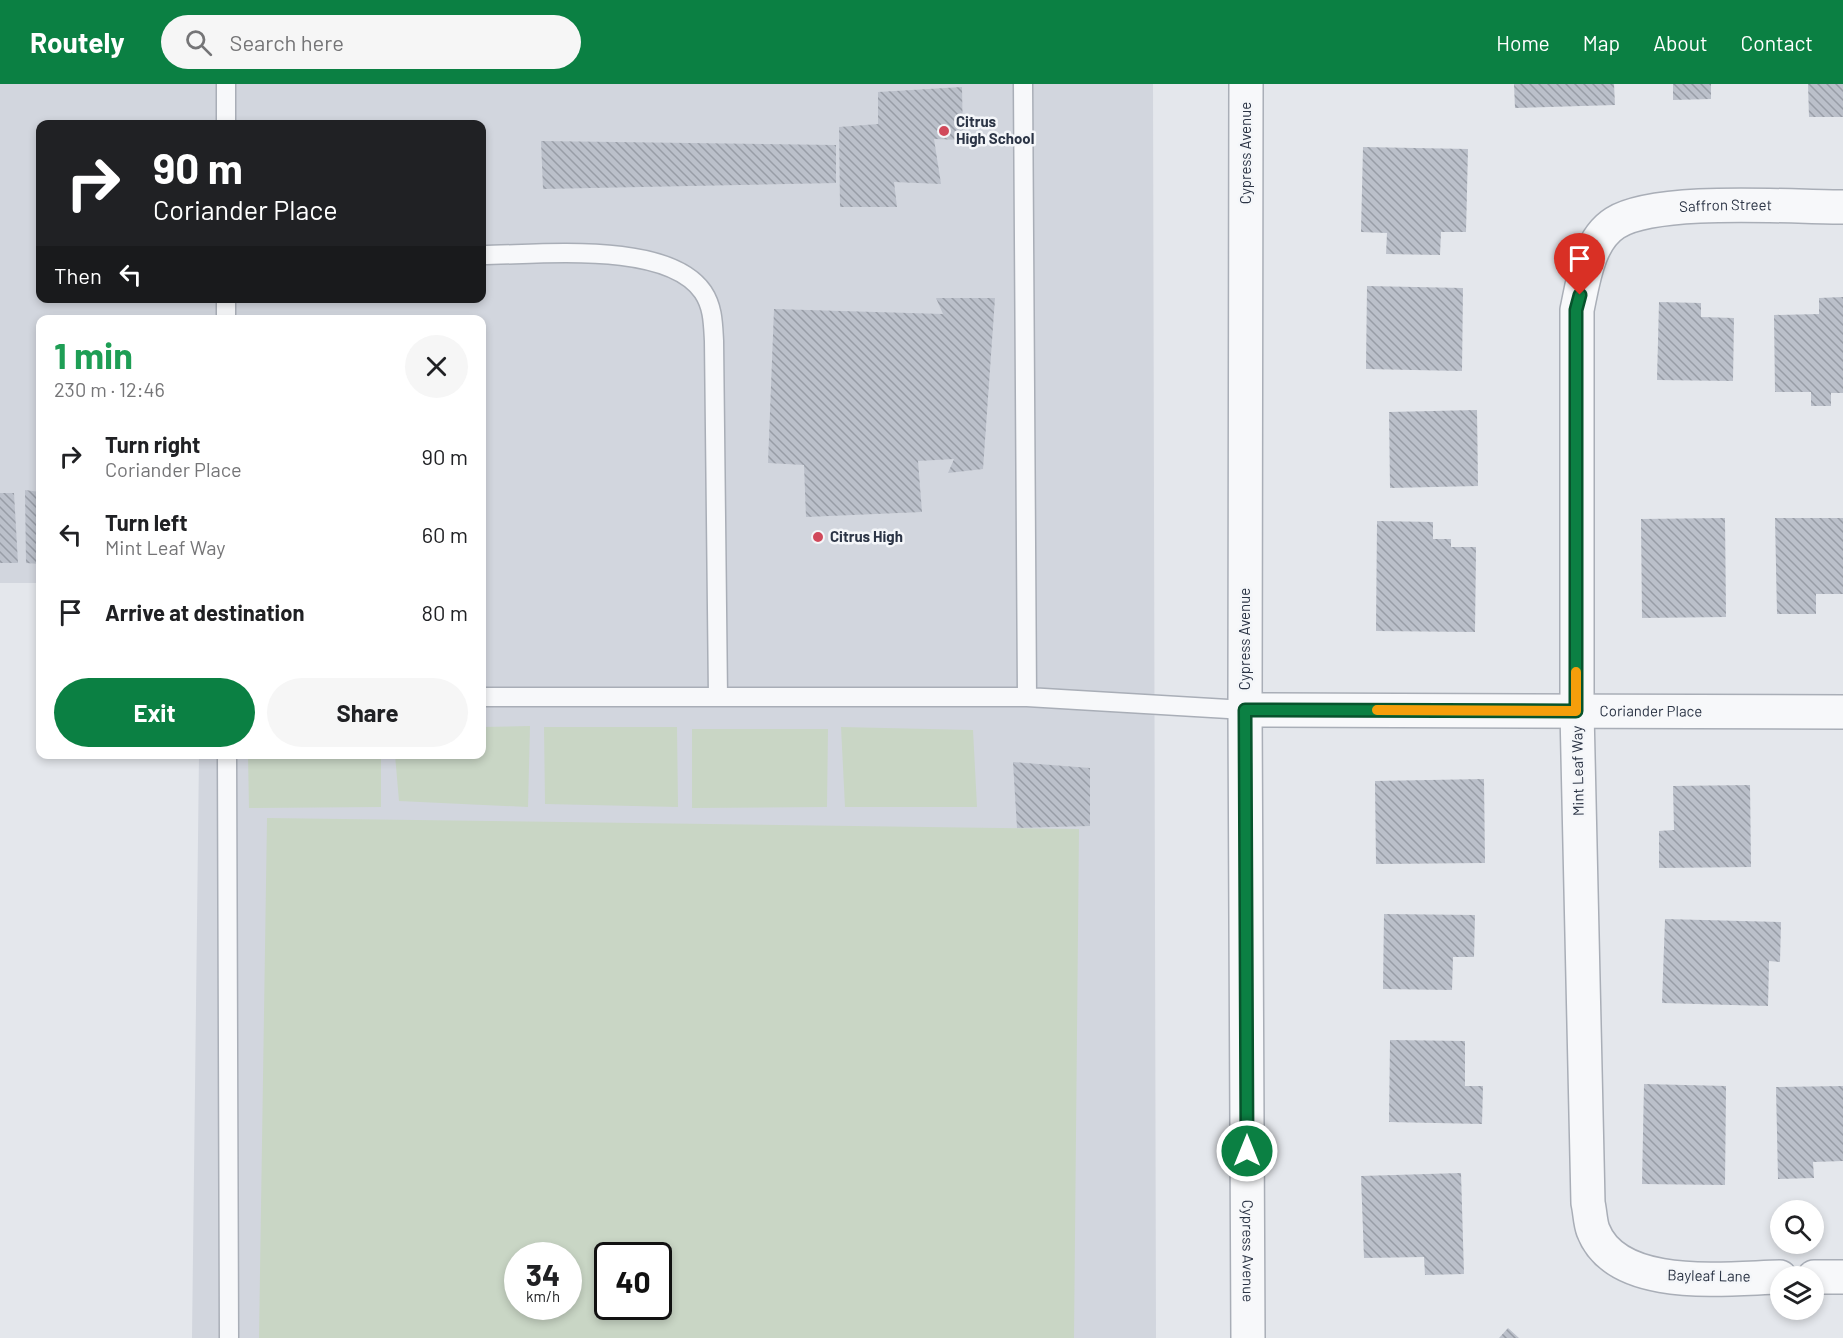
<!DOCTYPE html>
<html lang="en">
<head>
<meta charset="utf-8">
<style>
	:root { --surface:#fff; --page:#f6f6f6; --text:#202124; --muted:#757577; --accent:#0b8043 }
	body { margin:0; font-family:Barlow,sans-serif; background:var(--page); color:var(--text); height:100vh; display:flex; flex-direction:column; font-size:22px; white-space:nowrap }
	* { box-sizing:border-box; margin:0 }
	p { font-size:20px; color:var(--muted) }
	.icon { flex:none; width:33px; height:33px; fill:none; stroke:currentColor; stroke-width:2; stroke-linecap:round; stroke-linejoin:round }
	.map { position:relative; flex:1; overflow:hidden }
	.details { position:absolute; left:36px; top:231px; width:450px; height:444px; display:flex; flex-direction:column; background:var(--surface); border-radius:12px; box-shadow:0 3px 9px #0003 }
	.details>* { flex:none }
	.guide { position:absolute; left:36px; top:36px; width:450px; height:183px; border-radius:12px; box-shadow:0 3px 9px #0003; background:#202124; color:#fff; overflow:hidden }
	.tools { position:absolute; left:1770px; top:1116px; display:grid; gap:12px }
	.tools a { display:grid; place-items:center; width:54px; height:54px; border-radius:50%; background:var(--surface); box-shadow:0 3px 9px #0003; font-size:30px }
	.speed { position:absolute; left:504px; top:1158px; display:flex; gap:12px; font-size:30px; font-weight:700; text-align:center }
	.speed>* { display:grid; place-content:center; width:78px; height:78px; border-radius:50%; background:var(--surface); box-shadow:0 3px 9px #0003; line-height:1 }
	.speed small { font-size:15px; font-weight:400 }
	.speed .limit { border:3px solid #111; border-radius:9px; background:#fff; color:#111 }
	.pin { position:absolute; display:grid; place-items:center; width:51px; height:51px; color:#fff; margin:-62px -26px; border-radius:50% 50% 50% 0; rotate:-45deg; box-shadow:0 0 6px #0007 }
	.pin .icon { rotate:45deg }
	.me { position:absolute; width:66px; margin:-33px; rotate:0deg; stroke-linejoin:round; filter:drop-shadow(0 0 4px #0008) }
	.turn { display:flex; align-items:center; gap:21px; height:126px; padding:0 18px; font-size:27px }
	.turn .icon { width:78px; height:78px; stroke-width:2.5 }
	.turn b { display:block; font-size:42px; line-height:51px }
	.then { display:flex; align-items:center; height:57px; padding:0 18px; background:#0003; gap:12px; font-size:22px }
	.round { display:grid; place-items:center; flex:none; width:63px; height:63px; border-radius:32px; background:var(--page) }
	.headline { display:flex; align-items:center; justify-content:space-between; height:102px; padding:0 18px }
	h1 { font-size:36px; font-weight:700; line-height:45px; color:#1e9e55 }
	.action { display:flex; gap:12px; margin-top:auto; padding:12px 18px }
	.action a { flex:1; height:69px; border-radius:36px; background:var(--accent); color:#fff; font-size:24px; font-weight:700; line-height:69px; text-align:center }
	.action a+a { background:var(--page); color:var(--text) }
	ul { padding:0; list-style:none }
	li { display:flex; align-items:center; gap:18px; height:78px; padding:0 18px }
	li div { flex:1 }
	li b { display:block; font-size:22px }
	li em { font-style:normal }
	header { display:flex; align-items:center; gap:36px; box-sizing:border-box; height:84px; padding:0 30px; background:var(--accent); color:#fff }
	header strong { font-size:28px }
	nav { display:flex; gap:33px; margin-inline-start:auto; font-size:21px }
	.search { width:420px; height:54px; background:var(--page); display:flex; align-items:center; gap:15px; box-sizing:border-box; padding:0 21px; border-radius:33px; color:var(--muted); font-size:22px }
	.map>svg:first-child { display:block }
	.built { fill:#d2d6de; fill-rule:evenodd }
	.pitch { fill:#c9d6c5; fill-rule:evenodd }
	.building { fill:url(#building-back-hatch) }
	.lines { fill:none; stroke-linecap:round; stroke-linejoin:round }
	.service-casing { stroke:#a9aeb7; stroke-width:21 }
	.minor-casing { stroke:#a9aeb7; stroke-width:36 }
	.tertiary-casing { stroke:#a9aeb7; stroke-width:36 }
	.service { stroke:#f7f8fa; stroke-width:18 }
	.minor { stroke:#f7f8fa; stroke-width:33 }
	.tertiary { stroke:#f7f8fa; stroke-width:33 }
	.route-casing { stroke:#07532c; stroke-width:15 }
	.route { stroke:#0b8043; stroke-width:10 }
	.slow { stroke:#f59e0b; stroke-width:10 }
	.poi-dot { fill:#d1495b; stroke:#f4f6f9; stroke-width:2 }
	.labels { text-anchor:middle; stroke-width:5; stroke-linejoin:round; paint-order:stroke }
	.poi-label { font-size:15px; font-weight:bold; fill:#2b3445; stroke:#f4f6f9; text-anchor:start }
	.street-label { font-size:15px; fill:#2b3445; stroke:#f4f6f9 }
</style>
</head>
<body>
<header>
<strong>Routely</strong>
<div class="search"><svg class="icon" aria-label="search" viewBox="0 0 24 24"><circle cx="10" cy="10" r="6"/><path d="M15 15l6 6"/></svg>Search here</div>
<nav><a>Home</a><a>Map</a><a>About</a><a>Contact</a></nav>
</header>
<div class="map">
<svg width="1843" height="1254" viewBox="0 0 1843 1254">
	<defs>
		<pattern id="building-back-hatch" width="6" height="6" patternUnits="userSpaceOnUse" patternTransform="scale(1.5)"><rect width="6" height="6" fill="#bbc0ca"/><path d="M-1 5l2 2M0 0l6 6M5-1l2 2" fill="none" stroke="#989da6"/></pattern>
	</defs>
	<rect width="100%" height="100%" fill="#e4e7ec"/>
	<path class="built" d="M 0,0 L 1153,0 L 1156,1254 L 192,1254 L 199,671 L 482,670 L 482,236 L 40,236 L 40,499 L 0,499 ZM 40,40 L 482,40 L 482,214 L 40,214 ZM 518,1172 L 568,1172 L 568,1222 L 518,1222 ZM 608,1172 L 658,1172 L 658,1222 L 608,1222 Z"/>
	<path class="pitch" d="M 530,642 L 528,723 L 399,717 L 395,671 L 482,670 L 482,643 Z
		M 544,643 L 677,643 L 678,723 L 545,720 Z
		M 841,643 L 973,646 L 977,723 L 845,723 Z
		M 692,645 L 828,645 L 827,723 L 692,724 Z
		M 248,671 L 381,671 L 381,723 L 249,724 Z
		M 267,734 L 1079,745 L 1074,1254 L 259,1254 ZM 518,1172 L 568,1172 L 568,1222 L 518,1222 ZM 608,1172 L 658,1172 L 658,1222 L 608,1222 Z"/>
	<path class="building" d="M 1514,0 L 1614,0 L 1615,21 L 1515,24 Z
		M 1673,0 L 1711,0 L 1711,15 L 1673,16 Z
		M 1808,0 L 1843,0 L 1843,33 L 1809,33 Z
		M 962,3 L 963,56 L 934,55 L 941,100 L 894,98 L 897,123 L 840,123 L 839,43 L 878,40 L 878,8 Z
		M 541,57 L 836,61 L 836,99 L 543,105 Z
		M 1363,63 L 1468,65 L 1466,148 L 1441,148 L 1440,171 L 1386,170 L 1387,149 L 1361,148 Z
		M 1367,202 L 1463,204 L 1462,287 L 1366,285 Z
		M 1843,213 L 1843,309 L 1831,309 L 1831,322 L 1811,322 L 1811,308 L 1775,308 L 1774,231 L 1819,230 L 1819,214 Z
		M 936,214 L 995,214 L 983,385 L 948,389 L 954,375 L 918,377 L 922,428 L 806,433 L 804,381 L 768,379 L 774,225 L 943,230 Z
		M 1659,218 L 1701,219 L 1701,233 L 1734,234 L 1733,297 L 1657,296 Z
		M 1477,326 L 1478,402 L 1390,404 L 1389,328 Z
		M 25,406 L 40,408 L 40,480 L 26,479 Z
		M 0,409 L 14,409 L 18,479 L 0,479 Z
		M 1725,434 L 1726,533 L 1642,534 L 1641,435 Z
		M 1775,434 L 1843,434 L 1843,510 L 1816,510 L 1816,530 L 1777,530 Z
		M 1377,437 L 1433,438 L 1433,455 L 1451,455 L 1451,463 L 1476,463 L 1475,548 L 1376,547 Z
		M 1013,678 L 1090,684 L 1090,742 L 1017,744 Z
		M 1484,695 L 1485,779 L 1376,780 L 1375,697 Z
		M 1750,701 L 1751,783 L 1659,784 L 1659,747 L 1674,746 L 1673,702 Z
		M 1384,830 L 1475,831 L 1474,873 L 1453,873 L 1452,906 L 1383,905 Z
		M 1665,835 L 1781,838 L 1780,878 L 1769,877 L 1768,922 L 1662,919 Z
		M 1390,956 L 1465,957 L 1465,1002 L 1483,1002 L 1482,1040 L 1389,1038 Z
		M 1644,1000 L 1726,1002 L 1725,1101 L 1642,1100 Z
		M 1843,1002 L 1843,1077 L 1813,1078 L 1814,1094 L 1778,1095 L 1776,1003 Z
		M 1461,1089 L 1464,1190 L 1425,1191 L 1424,1173 L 1364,1174 L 1361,1092 Z
		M 1508,1244 L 1519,1254 L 1499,1254 Z"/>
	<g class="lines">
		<g class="service-casing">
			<path id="service" d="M 226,0 L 226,40
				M 1023,0 L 1027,613
				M 482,171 C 538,171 667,156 703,208 C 713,223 713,239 714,257 L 718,613
				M 226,214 L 226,236
				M 482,613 L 1027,613 L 1245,626
				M 227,670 L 229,1254"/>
		</g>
		<g class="minor-casing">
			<g id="minor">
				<path id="s1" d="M 1245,626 L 1843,628"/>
				<path id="s2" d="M 1780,1193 C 1728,1194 1617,1209 1593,1146 C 1590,1138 1590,1127 1588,1119 L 1577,627 L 1577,226 C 1583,198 1588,156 1615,139 C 1656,113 1790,123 1843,123"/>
				<path d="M 1814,1193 L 1843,1193"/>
			</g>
		</g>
		<g class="tertiary-casing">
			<g id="tertiary">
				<path id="s3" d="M 1246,0 L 1245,626 L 1248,1254"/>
			</g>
		</g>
		<use href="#service" class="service"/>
		<use href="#minor" class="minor"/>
		<use href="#tertiary" class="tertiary"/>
	</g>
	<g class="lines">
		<g class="route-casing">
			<path id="route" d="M 1247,1067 L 1245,626 L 1576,627 L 1576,226 L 1580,211"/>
		</g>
		<use href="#route" class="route"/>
		<path class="slow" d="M 1377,626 L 1576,627 L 1576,588"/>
	</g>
	<g class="poi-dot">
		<circle cx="944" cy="47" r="6"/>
		<circle cx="818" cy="453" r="6"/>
	</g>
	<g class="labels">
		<g class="poi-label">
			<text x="956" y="43">Citrus<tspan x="956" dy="17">High School</tspan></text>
			<text x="830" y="458">Citrus High</text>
		</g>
		<g class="street-label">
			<text transform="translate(1246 69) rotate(-90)" y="5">Cypress Avenue</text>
			<text dy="5" stroke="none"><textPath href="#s2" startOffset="1336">Saffron Street</textPath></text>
			<text transform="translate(1245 555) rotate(-90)" y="5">Cypress Avenue</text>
			<text dy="5" stroke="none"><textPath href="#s1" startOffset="406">Coriander Place</textPath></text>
			<text transform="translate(1578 687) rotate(-91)" y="5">Mint Leaf Way</text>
			<text dy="5" stroke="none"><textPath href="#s3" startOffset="1167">Cypress Avenue</textPath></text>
			<text transform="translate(1709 1192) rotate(1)" y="5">Bayleaf Lane</text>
		</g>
	</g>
</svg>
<div class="tools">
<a><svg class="icon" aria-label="search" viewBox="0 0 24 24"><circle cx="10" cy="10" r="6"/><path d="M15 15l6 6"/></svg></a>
<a><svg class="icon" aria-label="layers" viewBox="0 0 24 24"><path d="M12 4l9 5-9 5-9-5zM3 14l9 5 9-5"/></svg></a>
</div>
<div class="speed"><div>34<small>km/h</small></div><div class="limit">40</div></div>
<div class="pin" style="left:1580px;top:211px;background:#d93025"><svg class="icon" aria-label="arrive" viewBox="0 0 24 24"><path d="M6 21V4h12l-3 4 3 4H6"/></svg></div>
<svg class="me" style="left:1247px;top:1067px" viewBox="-20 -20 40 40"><circle r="17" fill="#0b8043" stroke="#fff" stroke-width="3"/><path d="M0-11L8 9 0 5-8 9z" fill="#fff"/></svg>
<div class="guide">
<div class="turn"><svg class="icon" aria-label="right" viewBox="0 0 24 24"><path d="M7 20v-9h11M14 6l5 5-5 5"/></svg><div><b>90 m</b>Coriander Place</div></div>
<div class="then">Then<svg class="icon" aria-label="left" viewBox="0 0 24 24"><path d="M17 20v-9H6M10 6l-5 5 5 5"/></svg></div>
</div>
<section class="details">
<div class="headline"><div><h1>1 min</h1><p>230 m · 12:46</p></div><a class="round"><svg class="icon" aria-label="close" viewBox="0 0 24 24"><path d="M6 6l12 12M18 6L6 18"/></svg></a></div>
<ul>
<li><svg class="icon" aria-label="right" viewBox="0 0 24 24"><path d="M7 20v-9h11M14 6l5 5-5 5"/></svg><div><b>Turn right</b><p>Coriander Place</p></div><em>90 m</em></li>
<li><svg class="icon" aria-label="left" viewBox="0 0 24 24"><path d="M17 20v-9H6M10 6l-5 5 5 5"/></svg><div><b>Turn left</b><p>Mint Leaf Way</p></div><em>60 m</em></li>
<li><svg class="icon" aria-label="arrive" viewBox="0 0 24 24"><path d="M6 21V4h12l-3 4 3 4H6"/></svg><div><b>Arrive at destination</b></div><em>80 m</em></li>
</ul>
<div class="action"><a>Exit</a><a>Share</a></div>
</section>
</div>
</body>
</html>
